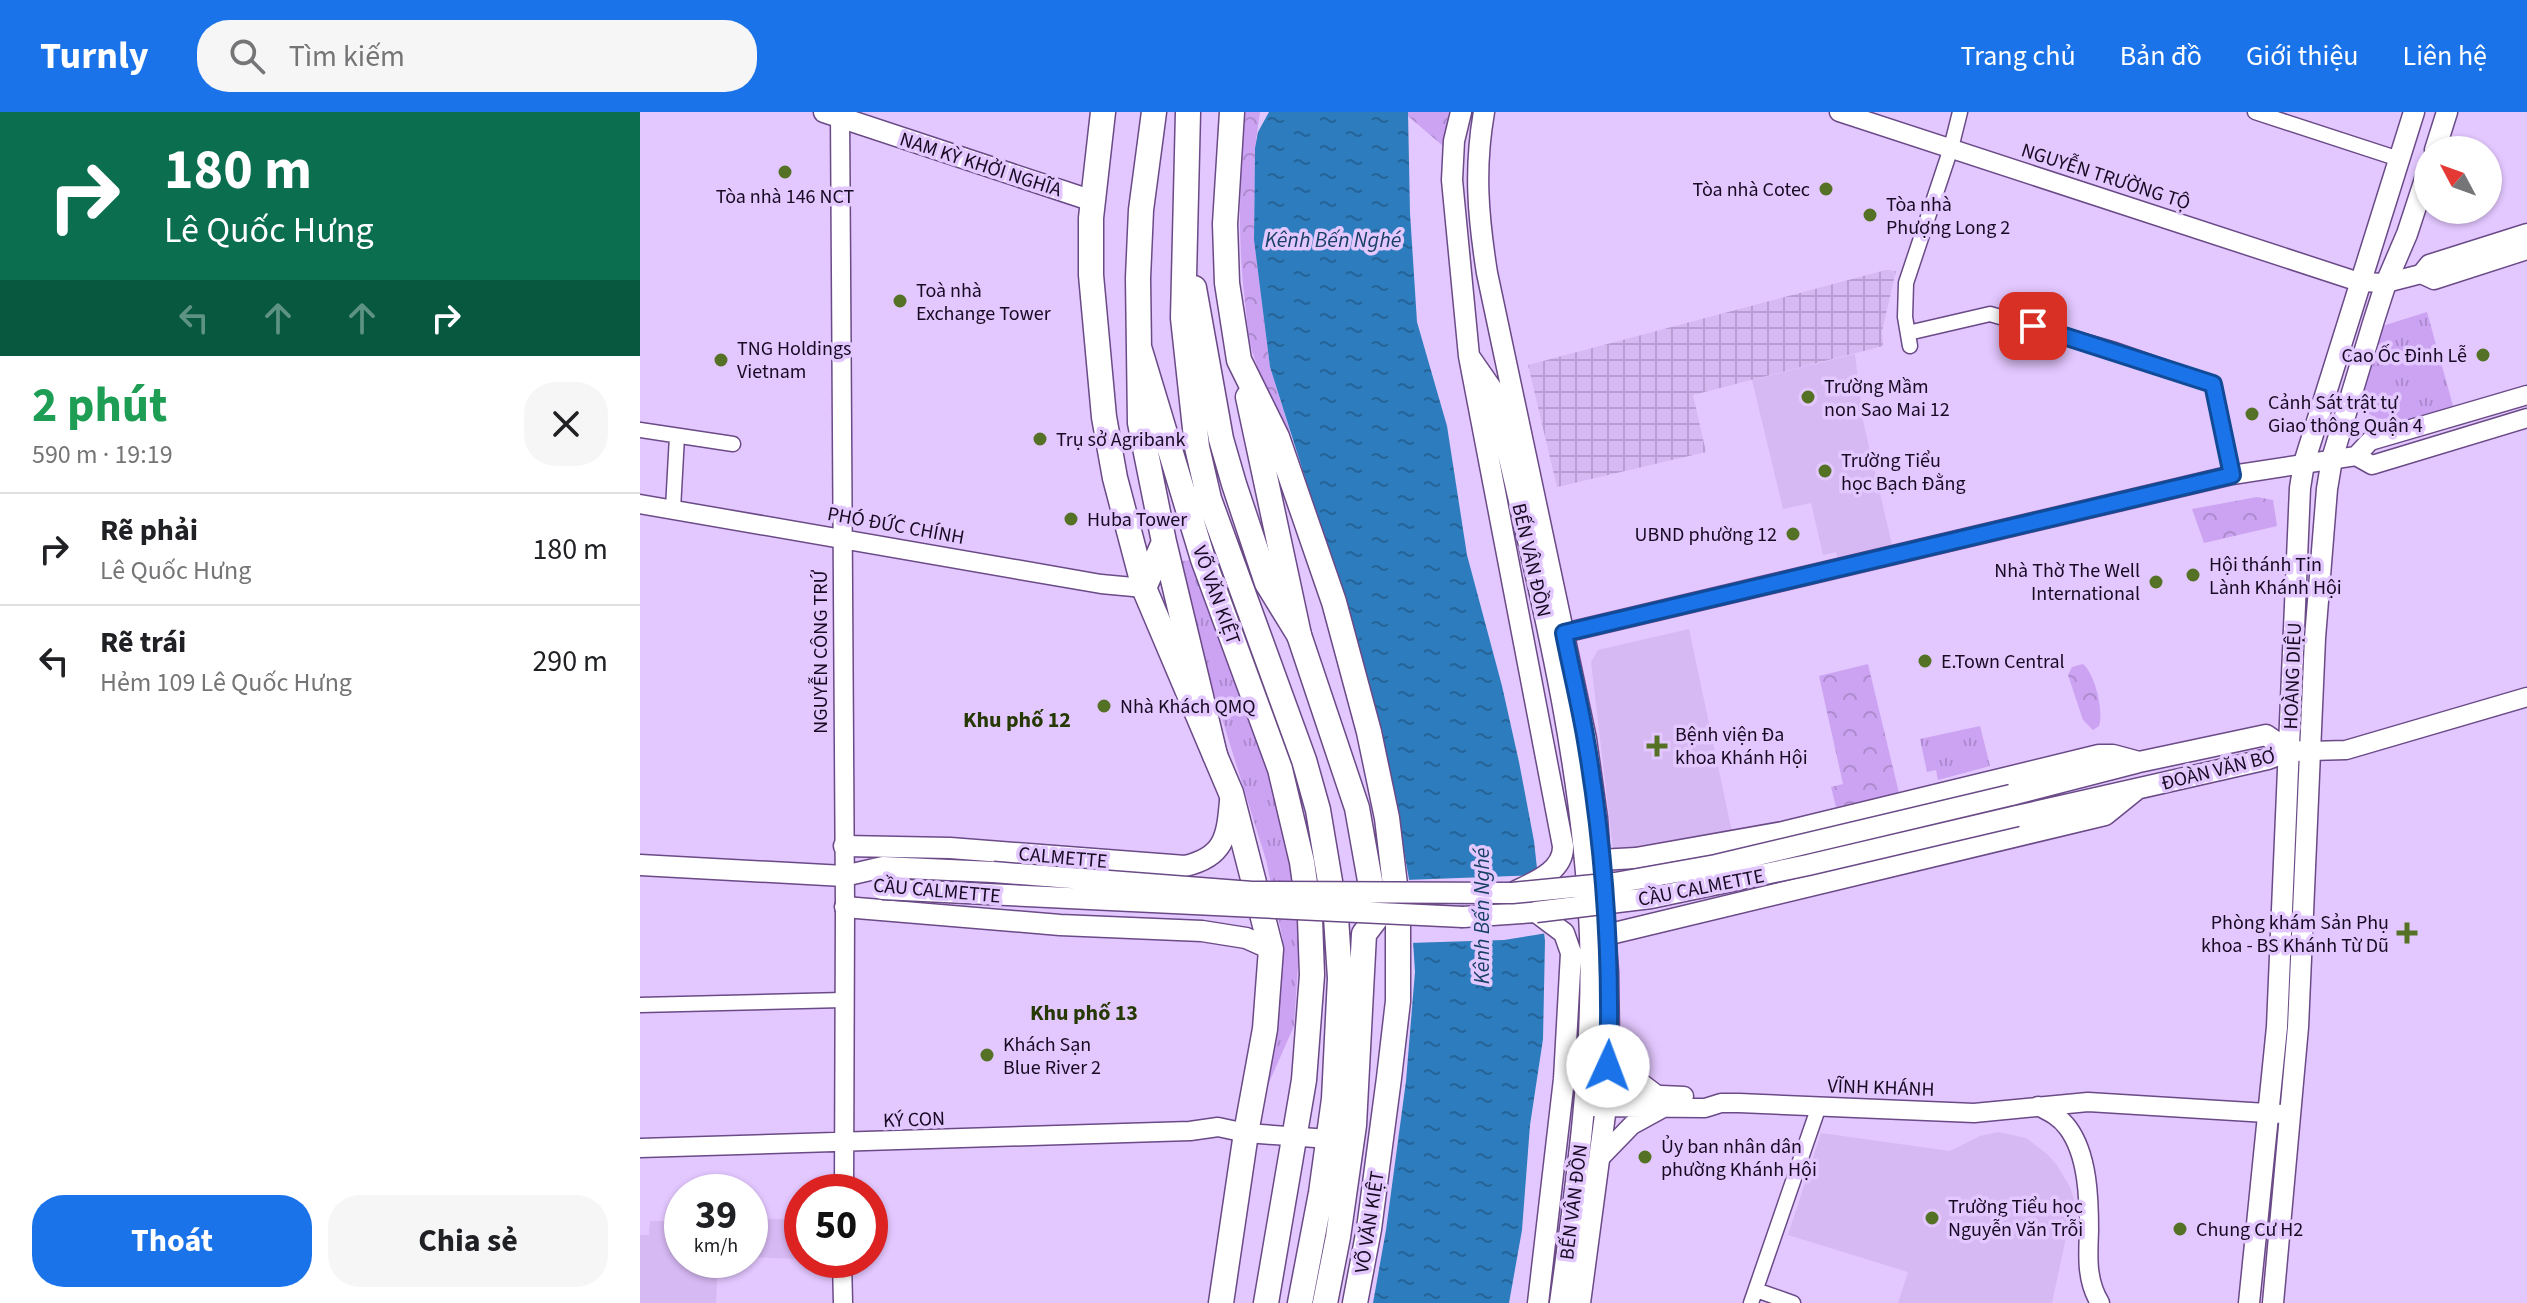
<!DOCTYPE html>
<html lang="vi">
<head>
<meta charset="utf-8">
<style>
	:root { --surface:#fff; --page:#f6f6f6; --text:#202124; --muted:#757577; --line:#e0e0e0; --accent:#1a73e8 }
	body { margin:0; font-family:"Source Sans 3",sans-serif; background:var(--page); color:var(--text); height:100vh; display:flex; flex-direction:column; font-size:30px; white-space:nowrap }
	* { box-sizing:border-box; margin:0 }
	p { font-size:26px; color:var(--muted) }
	.icon { flex:none; width:44px; height:44px; fill:none; stroke:currentColor; stroke-width:2; stroke-linecap:round; stroke-linejoin:round }
	.map { position:relative; flex:1; overflow:hidden }
	.sheet { display:flex; flex-direction:column; background:var(--surface); width:640px }
	.sheet>* { flex:none }
	.top-card { background:#0b6e4f; color:#fff; overflow:hidden }
	.needle { width:52px; rotate:311deg }
	.fabs { position:absolute; left:1774px; top:24px; display:grid; gap:16px }
	.fabs a { display:grid; place-items:center; width:88px; height:88px; border-radius:50%; background:var(--surface); box-shadow:0 2px 6px #0004; font-size:40px }
	.speed { position:absolute; left:24px; top:1062px; display:flex; gap:16px; font-size:40px; font-weight:700; text-align:center }
	.speed>* { display:grid; place-content:center; width:104px; height:104px; border-radius:50%; background:var(--surface); box-shadow:0 2px 6px #0004; line-height:1 }
	.speed small { font-size:20px; font-weight:400 }
	.speed .limit { border:12px solid #d22; background:#fff; color:#111 }
	.pin { position:absolute; display:grid; place-items:center; width:68px; height:68px; color:#fff; margin:-34px; border-radius:16px; box-shadow:0 4px 12px #0006 }
	.me { position:absolute; width:88px; margin:-44px; rotate:2deg; stroke-linejoin:round; filter:drop-shadow(0 0 6px #0008) }
	.turn { display:flex; align-items:center; gap:28px; height:168px; padding:0 32px; font-size:36px }
	.turn .icon { width:104px; height:104px; stroke-width:2.5 }
	.turn b { display:block; font-size:56px; line-height:68px }
	.lanes { display:flex; align-items:center; height:76px; padding:0 32px; background:#0003; justify-content:center; gap:40px; direction:ltr }
	.lanes .off { opacity:.35 }
	.round { display:grid; place-items:center; flex:none; width:84px; height:84px; border-radius:32px; background:var(--page) }
	.head { display:flex; align-items:center; justify-content:space-between; height:136px; padding:0 32px }
	h1 { font-size:48px; font-weight:700; line-height:60px; color:#1e9e55 }
	.action { display:flex; gap:16px; margin-top:auto; padding:16px 32px }
	.action a { flex:1; height:92px; border-radius:32px; background:var(--accent); color:#fff; font-size:32px; font-weight:700; line-height:92px; text-align:center }
	.action a+a { background:var(--page); color:var(--text) }
	ul { padding:0; list-style:none }
	li { display:flex; align-items:center; gap:24px; height:112px; padding:0 32px; border-top:2px solid var(--line) }
	li div { flex:1 }
	li b { display:block; font-size:30px }
	li em { font-style:normal }
	header { display:flex; align-items:center; gap:48px; box-sizing:border-box; height:112px; padding:0 40px; background:var(--accent); color:#fff }
	header strong { font-size:38px }
	nav { display:flex; gap:44px; margin-inline-start:auto; font-size:28px }
	.search { width:560px; height:72px; background:var(--page); display:flex; align-items:center; gap:20px; box-sizing:border-box; padding:0 28px; border-radius:32px; color:var(--muted); font-size:30px }
	main { display:flex; flex:1; min-height:0 }
	.map>svg:first-child { display:block }
	.built { fill:#d6b8f3 }
	.industrial { fill:url(#industrial-grid) }
	.grass { fill:url(#grass-tufts) }
	.park { fill:url(#park-crowns) }
	.water { fill:url(#water-ripples) }
	.pier { fill:#e3c7ff }
	.lines { fill:none; stroke-linecap:round; stroke-linejoin:round }
	.minor-casing { stroke:#6a4a87; stroke-width:17 }
	.tertiary-casing { stroke:#6a4a87; stroke-width:21 }
	.secondary-casing { stroke:#6a4a87; stroke-width:23 }
	.primary-casing { stroke:#6a4a87; stroke-width:27 }
	.trunk-casing { stroke:#6a4a87; stroke-width:27 }
	.minor { stroke:#fff; stroke-width:14 }
	.tertiary { stroke:#fff; stroke-width:18 }
	.secondary { stroke:#fff; stroke-width:20 }
	.primary { stroke:#fff; stroke-width:24 }
	.trunk { stroke:#fff; stroke-width:24 }
	.secondary-bridge-casing { stroke:#6a4a87; stroke-width:23; stroke-linecap:butt }
	.secondary-bridge { stroke:#fff; stroke-width:20 }
	.route-casing { stroke:#114b97; stroke-width:20 }
	.route { stroke:#1a73e8; stroke-width:14 }
	.poi-dot { fill:#557126; stroke:#e3c7ff; stroke-width:3 }
	.labels { text-anchor:middle; stroke-width:7; stroke-linejoin:round; paint-order:stroke }
	.street-label { font-size:20px; fill:#170a22; stroke:#e3c7ff }
	.poi-label { font-size:20px; fill:#170a22; stroke:#e3c7ff; text-anchor:start }
	.water-label { font-size:22px; font-style:italic; fill:#184063; stroke:#e3c7ff }
	.neighbourhood-label { font-size:22px; font-weight:bold; fill:#263902; stroke:#e3c7ff }
</style>
</head>
<body>
<header>
<strong>Turnly</strong>
<div class="search"><svg class="icon" aria-label="search" viewBox="0 0 24 24"><circle cx="10" cy="10" r="6"/><path d="M15 15l6 6"/></svg>Tìm kiếm</div>
<nav><a>Trang chủ</a><a>Bản đồ</a><a>Giới thiệu</a><a>Liên hệ</a></nav>
</header>
<main>
<section class="sheet">
<div class="top-card">
<div class="turn"><svg class="icon" aria-label="right" viewBox="0 0 24 24"><path d="M7 20v-9h11M14 6l5 5-5 5"/></svg><div><b>180 m</b>Lê Quốc Hưng</div></div>
<div class="lanes"><svg class="icon off" aria-label="left" viewBox="0 0 24 24"><path d="M17 20v-9H6M10 6l-5 5 5 5"/></svg><svg class="icon off" aria-label="ahead" viewBox="0 0 24 24"><path d="M12 20V5M6 11l6-6 6 6"/></svg><svg class="icon off" aria-label="ahead" viewBox="0 0 24 24"><path d="M12 20V5M6 11l6-6 6 6"/></svg><svg class="icon" aria-label="right" viewBox="0 0 24 24"><path d="M7 20v-9h11M14 6l5 5-5 5"/></svg></div>
</div>
<div class="head"><div><h1>2 phút</h1><p>590 m · 19:19</p></div><a class="round"><svg class="icon" aria-label="close" viewBox="0 0 24 24"><path d="M6 6l12 12M18 6L6 18"/></svg></a></div>
<ul>
<li><svg class="icon" aria-label="right" viewBox="0 0 24 24"><path d="M7 20v-9h11M14 6l5 5-5 5"/></svg><div><b>Rẽ phải</b><p>Lê Quốc Hưng</p></div><em>180 m</em></li>
<li><svg class="icon" aria-label="left" viewBox="0 0 24 24"><path d="M17 20v-9H6M10 6l-5 5 5 5"/></svg><div><b>Rẽ trái</b><p>Hẻm 109 Lê Quốc Hưng</p></div><em>290 m</em></li>
</ul>
<div class="action"><a>Thoát</a><a>Chia sẻ</a></div>
</section>
<div class="map">
<svg width="1887" height="1191" viewBox="0 0 1887 1191">
	<defs>
		<pattern id="industrial-grid" width="8" height="8" patternUnits="userSpaceOnUse" patternTransform="scale(2)"><rect width="8" height="8" fill="#d6b8f3"/><path d="M0 4h8M4 0v8" fill="none" stroke="#b79dd0"/></pattern>
		<pattern id="grass-tufts" width="24" height="20" patternUnits="userSpaceOnUse" patternTransform="scale(2)"><rect width="24" height="20" fill="#cba3f2"/><path d="M3 7l-1-3M5 7V3M7 7l1-3M15 17l-1-3M17 17v-4M19 17l1-3" fill="none" stroke="#ae8bcf"/></pattern>
		<pattern id="park-crowns" width="20" height="18" patternUnits="userSpaceOnUse" patternTransform="scale(2)"><rect width="20" height="18" fill="#cba3f2"/><path d="M2 6a3 3 0 1 1 6 0M12 15a3 3 0 1 1 6 0" fill="none" stroke="#ae8bcf"/></pattern>
		<pattern id="water-ripples" width="26" height="14" patternUnits="userSpaceOnUse" patternTransform="scale(2)"><rect width="26" height="14" fill="#2d7cbd"/><path d="M2 4q2-2 4 0t4 0M15 11q2-2 4 0t4 0" fill="none" stroke="#256499"/></pattern>
	</defs>
	<rect width="100%" height="100%" fill="#e3c7ff"/>
	<path class="built" d="M 1215,242 L 1223,309 L 1253,437 L 1199,452 L 1196,440 L 1183,443 L 1171,391 L 1143,397 L 1112,268 Z
		M 1049,517 L 1092,720 L 985,743 L 973,737 L 951,550 L 958,538 Z
		M 1358,1020 L 1386,1026 L 1407,1042 L 1417,1053 L 1431,1077 L 1434,1088 L 1412,1191 L 1258,1191 L 1268,1160 L 1148,1123 L 1181,1021 L 1310,1039 L 1340,1024 Z
		M 110,1106 L 162,1108 L 162,1147 L 110,1145 Z
		M 10,1109 L 33,1109 L 33,1119 L 42,1120 L 42,1148 L 78,1148 L 76,1191 L 0,1191 L 0,1123 L 9,1123 Z"/>
	<path class="industrial" d="M 1246,158 L 1256,159 L 1242,219 L 1243,234 L 1053,283 L 1066,340 L 917,375 L 888,253 Z"/>
	<path class="grass" d="M 1787,200 L 1815,301 L 1756,319 L 1717,294 L 1736,216 Z
		M 551,448 L 628,655 L 646,722 L 660,823 L 654,914 L 623,984 L 634,916 L 643,828 L 626,748 L 565,552 L 542,449 Z
		M 1340,614 L 1350,654 L 1298,668 L 1296,658 L 1287,660 L 1280,627 Z"/>
	<path class="park" d="M 604,0 L 620,0 L 615,36 L 614,128 L 630,255 L 651,323 C 638,297 622,272 614,245 C 608,228 607,208 605,190 C 597,127 600,64 604,0 Z
		M 768,0 L 809,0 L 803,34 L 768,4 Z
		M 1617,385 L 1633,388 L 1637,414 L 1564,431 L 1552,397 Z
		M 1228,552 L 1259,681 L 1196,695 L 1191,675 L 1203,672 L 1179,564 Z
		M 1443,552 C 1455,562 1464,599 1459,614 L 1453,618 L 1443,608 L 1428,563 L 1432,555 Z"/>
	<path class="water" d="M 629,0 L 768,0 L 770,101 L 777,210 L 807,314 L 827,443 L 862,574 L 879,650 L 894,729 L 905,829 L 903,927 L 890,1013 L 882,1118 L 869,1191 L 733,1191 L 746,1118 L 766,969 L 775,860 L 769,767 L 750,662 L 713,517 L 630,255 L 614,128 L 615,36 L 618,20 Z"/>
	<path class="pier" d="M 902,763 L 908,821 L 864,828 L 769,831 L 765,768 Z"/>
	<g class="lines">
		<g class="minor-casing">
			<path id="minor" d="M 1615,0 L 1759,47
				M 1268,221 L 1350,202 L 1475,238 L 1573,272 L 1592,363
				M 1270,234 L 1265,205 L 1266,171 L 1311,36 L 1320,0
				M 0,318 L 93,332
				M 33,397 L 37,324
				M 0,893 L 203,888
				M 1116,1178 L 1153,1191
				M 1111,1191 L 1179,994"/>
		</g>
		<g class="tertiary-casing">
			<path id="tertiary" d="M 200,0 L 205,795 L 204,1080
				M 1199,0 L 1719,170 L 1746,171 L 1781,162 L 1794,168 L 1887,138
				M 1781,162 L 1789,152 L 1887,121
				M 1716,344 L 1730,329 L 1887,283
				M 0,392 L 461,472 L 504,476
				M 924,521 L 1592,363 L 1716,344 L 1732,353 L 1887,306
				M 1670,639 L 1706,638 L 1887,585
				M 969,928 L 991,963 L 1016,982
				M 953,980 L 1044,984
				M 1398,994 C 1410,1000 1420,1005 1428,1016 C 1448,1043 1449,1087 1449,1119 C 1448,1144 1446,1168 1460,1191
				M 944,995 L 1065,996 L 1081,991 L 1099,991 L 1334,1001 L 1448,990 L 1643,1002
				M 0,1036 L 550,1019 L 578,1015 L 606,1021 L 689,1027
				M 960,1046 L 992,1013 L 1023,996
				M 202,1148 L 203,1191"/>
		</g>
		<g class="secondary-casing">
			<path id="secondary" d="M 184,0 L 453,89
				M 821,0 L 814,29 L 812,68 L 829,244 L 923,734 C 924,760 892,771 872,781
				M 844,0 C 834,57 838,104 847,161 L 946,627 L 957,706 L 968,860 L 969,928 L 966,995 L 940,1191
				M 1795,38 L 1807,0
				M 829,244 L 854,280 C 894,458 943,639 950,823 C 954,946 937,1069 920,1191
				M 1371,683 L 1499,650 L 1626,623 L 1649,639
				M 1377,704 L 1628,647 L 1649,639 L 1658,639
				M 204,734 L 310,736 L 545,754 C 584,745 587,725 590,689
				M 960,748 L 996,746 L 1143,720 L 1459,643 L 1473,643 L 1499,650
				M 0,753 L 204,764 L 243,755 L 353,760
				M 205,795 L 420,813 L 562,819 L 606,826 L 631,837
				M 823,805 L 896,800 L 924,821 L 931,841 L 924,967 L 898,1191
				M 966,823 L 1465,703 L 1496,678
				M 1609,1191 L 1637,915 L 1660,376 L 1664,351 L 1774,0
				M 1633,1191 L 1658,915 L 1675,526 L 1687,377 L 1692,347 L 1734,208 L 1746,171 L 1767,122 L 1788,58"/>
		</g>
		<g class="primary-casing">
			<path id="primary" d="M 463,0 L 451,106 L 451,163 L 464,305 L 475,366 L 504,476 L 591,681 L 631,837 L 625,917 L 606,1021 L 581,1191
				M 592,0 L 585,112 L 587,171 L 599,248 L 637,325 L 694,490 L 729,620 L 747,706 L 758,798 L 758,889 L 749,966 L 729,1117 L 715,1191
				M 608,285 L 659,523 L 717,696 L 732,780"/>
		</g>
		<g class="trunk-casing">
			<path id="trunk" d="M 514,0 L 501,98 L 498,166 L 500,311 L 524,430 L 575,643
				M 548,0 L 543,206 L 557,335 L 569,387 L 664,648 L 678,698 L 696,805 L 700,866 L 694,987 L 681,1081 L 660,1191
				M 554,176 L 581,327 L 594,372 L 627,471 L 659,523
				M 499,235 L 563,447 L 640,657 L 662,750 L 670,807 L 672,863 L 664,968 L 626,1191
				M 504,476 L 524,430
				M 685,1191 L 698,1125 L 714,1013 L 724,822 L 740,801"/>
		</g>
		<use href="#minor" class="minor"/>
		<use href="#tertiary" class="tertiary"/>
		<use href="#secondary" class="secondary"/>
		<use href="#primary" class="primary"/>
		<use href="#trunk" class="trunk"/>
		<g class="secondary-bridge-casing">
			<path id="secondary-bridge" d="M 353,760 L 612,780 L 872,781 L 975,771 L 1076,753 L 1371,683
				M 242,777 L 823,805
				M 896,800 L 1011,786 L 1168,753 L 1377,704"/>
		</g>
		<use href="#secondary-bridge" class="secondary-bridge"/>
	</g>
	<g class="lines">
		<g class="route-casing">
			<path id="route" d="M 968,954 C 972,847 964,735 946,629 C 940,593 931,557 924,521 L 1592,363 L 1573,272 L 1393,214"/>
		</g>
		<use href="#route" class="route"/>
	</g>
	<g class="poi-dot">
		<circle cx="145" cy="60" r="8"/>
		<circle cx="1186" cy="77" r="8"/>
		<circle cx="1230" cy="103" r="8"/>
		<circle cx="260" cy="189" r="8"/>
		<circle cx="1843" cy="243" r="8"/>
		<circle cx="81" cy="248" r="8"/>
		<circle cx="1168" cy="285" r="8"/>
		<circle cx="1612" cy="302" r="8"/>
		<circle cx="400" cy="327" r="8"/>
		<circle cx="1185" cy="359" r="8"/>
		<circle cx="431" cy="407" r="8"/>
		<circle cx="1153" cy="422" r="8"/>
		<circle cx="1553" cy="463" r="8"/>
		<circle cx="1516" cy="470" r="8"/>
		<circle cx="1285" cy="549" r="8"/>
		<circle cx="464" cy="594" r="8"/>
		<path d="M1013 622h8v8h8v8h-8v8h-8v-8h-8v-8h8z"/>
		<path d="M1763 809h8v8h8v8h-8v8h-8v-8h-8v-8h8z"/>
		<circle cx="347" cy="943" r="8"/>
		<circle cx="1005" cy="1045" r="8"/>
		<circle cx="1292" cy="1106" r="8"/>
		<circle cx="1540" cy="1117" r="8"/>
	</g>
	<g class="labels">
		<g class="street-label">
			<text transform="translate(341 52) rotate(18)" y="7">NAM KỲ KHỞI NGHĨA</text>
			<text transform="translate(1466 64) rotate(18)" y="7">NGUYỄN TRƯỜNG TỘ</text>
			<text transform="translate(256 413) rotate(10)" y="7">PHÓ ĐỨC CHÍNH</text>
			<text transform="translate(892 448) rotate(77)" y="7">BẾN VÂN ĐỒN</text>
			<text transform="translate(577 483) rotate(70)" y="7">VÕ VĂN KIỆT</text>
			<text transform="translate(180 540) rotate(-90)" y="7">NGUYỄN CÔNG TRỨ</text>
			<text transform="translate(1652 564) rotate(-88)" y="7">HOÀNG DIỆU</text>
			<text transform="translate(1578 657) rotate(-14)" y="7">ĐOÀN VĂN BƠ</text>
			<text transform="translate(423 745) rotate(5)" y="7">CALMETTE</text>
			<text transform="translate(1061 775) rotate(-11)" y="7">CẦU CALMETTE</text>
			<text transform="translate(297 778) rotate(5)" y="7">CẦU CALMETTE</text>
			<text transform="translate(1241 975) rotate(2)" y="7">VĨNH KHÁNH</text>
			<text transform="translate(274 1007) rotate(-2)" y="7">KÝ CON</text>
			<text transform="translate(933 1090) rotate(-83)" y="7">BẾN VÂN ĐỒN</text>
			<text transform="translate(729 1110) rotate(-81)" y="7">VÕ VĂN KIỆT</text>
		</g>
		<g class="poi-label">
			<text x="1170" y="84" text-anchor="end">Tòa nhà Cotec</text>
			<text x="145" y="91" text-anchor="middle">Tòa nhà 146 NCT</text>
			<text x="1246" y="99">Tòa nhà<tspan x="1246" dy="23">Phượng Long 2</tspan></text>
			<text x="276" y="185">Toà nhà<tspan x="276" dy="23">Exchange Tower</tspan></text>
			<text x="97" y="243">TNG Holdings<tspan x="97" dy="23">Vietnam</tspan></text>
			<text x="1827" y="250" text-anchor="end">Cao Ốc Đinh Lễ</text>
			<text x="1184" y="281">Trường Mầm<tspan x="1184" dy="23">non Sao Mai 12</tspan></text>
			<text x="1628" y="297">Cảnh Sát trật tự<tspan x="1628" dy="23">Giao thông Quận 4</tspan></text>
			<text x="416" y="334">Trụ sở Agribank</text>
			<text x="1201" y="355">Trường Tiểu<tspan x="1201" dy="23">học Bạch Đằng</tspan></text>
			<text x="447" y="414">Huba Tower</text>
			<text x="1137" y="429" text-anchor="end">UBND phường 12</text>
			<text x="1569" y="459">Hội thánh Tin<tspan x="1569" dy="23">Lành Khánh Hội</tspan></text>
			<text x="1500" y="465" text-anchor="end">Nhà Thờ The Well<tspan x="1500" dy="23">International</tspan></text>
			<text x="1301" y="556">E.Town Central</text>
			<text x="480" y="601">Nhà Khách QMQ</text>
			<text x="1035" y="629">Bệnh viện Đa<tspan x="1035" dy="23">khoa Khánh Hội</tspan></text>
			<text x="1749" y="817" text-anchor="end">Phòng khám Sản Phụ<tspan x="1749" dy="23">khoa - BS Khánh Từ Dũ</tspan></text>
			<text x="363" y="939">Khách Sạn<tspan x="363" dy="23">Blue River 2</tspan></text>
			<text x="1021" y="1041">Ủy ban nhân dân<tspan x="1021" dy="23">phường Khánh Hội</tspan></text>
			<text x="1308" y="1101">Trường Tiểu học<tspan x="1308" dy="23">Nguyễn Văn Trỗi</tspan></text>
			<text x="1556" y="1124">Chung Cư H2</text>
		</g>
		<g class="water-label">
			<text x="693" y="135">Kênh Bến Nghé</text>
			<text transform="translate(841 804) rotate(-90)" y="8">Kênh Bến Nghé</text>
		</g>
		<g class="neighbourhood-label">
			<text x="377" y="615">Khu phố 12</text>
			<text x="444" y="908">Khu phố 13</text>
		</g>
	</g>
</svg>
<div class="fabs">
<a><svg class="needle" viewBox="-14 -14 28 28"><path d="M0-13l5 13h-10z" fill="#e53935"/><path d="M0 13l5-13h-10z" fill="#757577"/></svg></a>
</div>
<div class="speed"><div>39<small>km/h</small></div><div class="limit">50</div></div>
<div class="pin" style="left:1393px;top:214px;background:#d93025"><svg class="icon" aria-label="arrive" viewBox="0 0 24 24"><path d="M6 21V4h12l-3 4 3 4H6"/></svg></div>
<svg class="me" style="left:968px;top:954px" viewBox="-20 -20 40 40"><circle r="19" fill="#fff"/><path d="M0-13L10 11 0 6-10 11z" fill="#1a73e8"/></svg>
</div>
</main>
</body>
</html>
